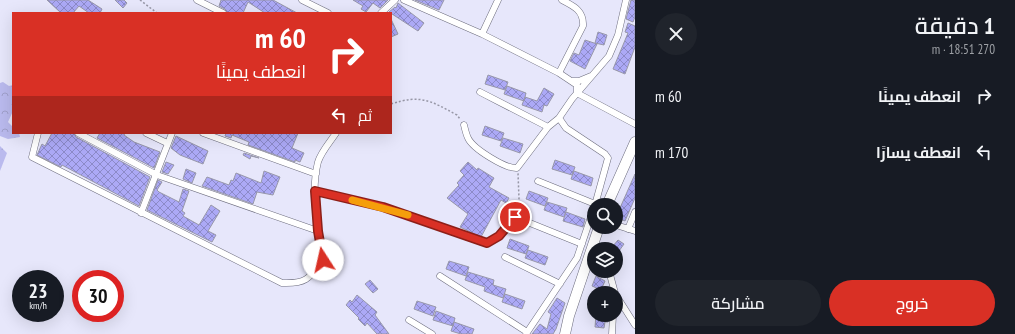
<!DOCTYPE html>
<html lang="ar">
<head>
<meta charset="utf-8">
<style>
	:root { --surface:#171b24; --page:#20242c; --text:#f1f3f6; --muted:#9ea1a6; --accent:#d93025 }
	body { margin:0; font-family:"PT Sans Narrow",Cairo,sans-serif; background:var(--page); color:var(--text); direction:rtl; height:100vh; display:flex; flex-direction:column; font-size:15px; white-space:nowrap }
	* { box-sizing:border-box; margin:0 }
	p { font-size:13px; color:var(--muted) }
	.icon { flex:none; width:22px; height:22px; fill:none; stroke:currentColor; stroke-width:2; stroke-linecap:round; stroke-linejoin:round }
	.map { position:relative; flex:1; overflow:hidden; direction:ltr }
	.details { display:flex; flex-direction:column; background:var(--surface); width:380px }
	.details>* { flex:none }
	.guide { position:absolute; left:12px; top:12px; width:380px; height:122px; border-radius:0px; box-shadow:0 4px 16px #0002; direction:rtl; background:#d93025; color:#fff; overflow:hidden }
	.controls { position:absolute; left:587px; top:198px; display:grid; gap:8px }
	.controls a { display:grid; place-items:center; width:36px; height:36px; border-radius:50%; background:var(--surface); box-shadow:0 4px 16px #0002; font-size:20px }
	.speed { position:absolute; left:12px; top:270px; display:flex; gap:8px; font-size:20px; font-weight:700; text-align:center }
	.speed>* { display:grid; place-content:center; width:52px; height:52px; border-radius:50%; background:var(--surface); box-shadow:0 4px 16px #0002; line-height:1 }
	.speed small { font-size:10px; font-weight:400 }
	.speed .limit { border:6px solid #d22; background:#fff; color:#111 }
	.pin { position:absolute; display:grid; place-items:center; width:34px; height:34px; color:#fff; margin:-17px; border:2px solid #fff; border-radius:50%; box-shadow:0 1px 4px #0007 }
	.me { position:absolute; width:44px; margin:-22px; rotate:350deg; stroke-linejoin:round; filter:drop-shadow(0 0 3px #0008) }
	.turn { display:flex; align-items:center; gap:14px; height:84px; padding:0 20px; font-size:18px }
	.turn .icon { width:52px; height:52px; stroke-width:2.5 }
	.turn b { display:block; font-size:28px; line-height:34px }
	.then { display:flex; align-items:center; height:38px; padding:0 20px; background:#0003; gap:8px; font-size:15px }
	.round { display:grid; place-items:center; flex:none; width:42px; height:42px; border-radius:21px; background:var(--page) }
	.headline { display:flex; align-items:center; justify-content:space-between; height:68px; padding:0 20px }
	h1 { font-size:24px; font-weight:600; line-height:30px }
	.button { display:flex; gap:8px; margin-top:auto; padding:8px 20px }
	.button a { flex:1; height:46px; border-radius:24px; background:var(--accent); color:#fff; font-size:16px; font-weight:600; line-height:46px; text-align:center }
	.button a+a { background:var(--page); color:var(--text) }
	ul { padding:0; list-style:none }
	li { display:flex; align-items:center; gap:12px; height:56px; padding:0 20px }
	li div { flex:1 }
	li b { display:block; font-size:15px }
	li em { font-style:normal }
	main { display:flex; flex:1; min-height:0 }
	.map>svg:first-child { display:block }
	.forest { fill:url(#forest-crowns) }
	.building { fill:url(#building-cross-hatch); stroke:#9898aa }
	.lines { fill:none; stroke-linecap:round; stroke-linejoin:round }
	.minor-casing { stroke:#6c6c7d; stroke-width:7 }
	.primary-casing { stroke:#6c6c7d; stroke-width:11 }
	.path { stroke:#9797a6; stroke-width:1.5; stroke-dasharray:2 2; stroke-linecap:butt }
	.minor { stroke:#fff; stroke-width:6 }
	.primary { stroke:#fff; stroke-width:10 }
	.route-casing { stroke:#8d1f18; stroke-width:10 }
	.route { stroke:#d93025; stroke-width:7 }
	.slow { stroke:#f59e0b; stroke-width:7 }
</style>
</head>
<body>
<main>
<section class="details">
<div class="headline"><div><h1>1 دقيقة</h1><p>270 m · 18:51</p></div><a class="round"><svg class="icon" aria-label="close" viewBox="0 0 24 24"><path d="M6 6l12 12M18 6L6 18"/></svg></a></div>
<ul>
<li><svg class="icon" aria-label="right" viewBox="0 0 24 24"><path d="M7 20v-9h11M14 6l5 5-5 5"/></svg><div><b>انعطف يمينًا</b></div><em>60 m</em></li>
<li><svg class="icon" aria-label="left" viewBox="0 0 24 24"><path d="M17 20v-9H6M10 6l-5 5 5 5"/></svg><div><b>انعطف يسارًا</b></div><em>170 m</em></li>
</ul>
<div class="button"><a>خروج</a><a>مشاركة</a></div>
</section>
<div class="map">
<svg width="635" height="334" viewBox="0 0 635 334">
	<defs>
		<pattern id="forest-crowns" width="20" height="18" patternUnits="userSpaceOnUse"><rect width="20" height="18" fill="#babaee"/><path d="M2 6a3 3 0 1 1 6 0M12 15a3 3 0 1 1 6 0" fill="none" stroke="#a0a0cc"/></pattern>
		<pattern id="building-cross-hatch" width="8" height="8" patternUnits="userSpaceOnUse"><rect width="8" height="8" fill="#aca9f6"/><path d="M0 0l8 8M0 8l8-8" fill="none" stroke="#8c8ac8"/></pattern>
	</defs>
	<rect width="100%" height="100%" fill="#e7e7fb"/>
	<path class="forest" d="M 3,82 L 9,86 L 13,85 L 13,111 L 8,122 L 13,127 L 13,133 L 19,133 L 20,137 L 8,139 L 0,136 L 0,83 Z
		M 0,146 L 7,153 L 0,171 Z"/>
	<path class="building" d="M 47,0 L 88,0 L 102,9 L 100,13 L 89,13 L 79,6 L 73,13 L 61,13 Z
		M 115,0 L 124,0 L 127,3 L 123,8 Z
		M 221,0 L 273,0 L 297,13 L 265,13 L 248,2 L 243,13 L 227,13 L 225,9 L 219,6 Z
		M 353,0 L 388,0 L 380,8 L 373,3 L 366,12 L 361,9 L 363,6 Z
		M 415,0 L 444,0 L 439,10 Z
		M 631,0 L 635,0 L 635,17 L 633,22 L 626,19 Z
		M 398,3 L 424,23 L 418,31 L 389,12 L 395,7 L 396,8 Z
		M 391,19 L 398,34 L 391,37 Z
		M 628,23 L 635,26 L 635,47 L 625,74 L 613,69 L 628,33 L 625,32 Z
		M 598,32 L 607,35 L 604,45 L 595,43 Z
		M 585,40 L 597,44 L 585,69 L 570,61 L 574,53 L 579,55 Z
		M 488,75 L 508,82 L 505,90 L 485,84 Z
		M 507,86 L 526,93 L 524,101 L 504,94 Z
		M 544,88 L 554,94 L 547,106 L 544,105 L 542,112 L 522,105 L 525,97 L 537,101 Z
		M 485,126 L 504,133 L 501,141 L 482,135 Z
		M 52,133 L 74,133 L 76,137 L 150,177 L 139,206 L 62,165 L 61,167 L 37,155 L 42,144 L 45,146 Z
		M 100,133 L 125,133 L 124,135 L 134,142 L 160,152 L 154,168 L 97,138 Z
		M 226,133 L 298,133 L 292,148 L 304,153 L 300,162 L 295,160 L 295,162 L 248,145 L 249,142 L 232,135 L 231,138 L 225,136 Z
		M 176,136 L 208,151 L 203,164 L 180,155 L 171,148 Z
		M 503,138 L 523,144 L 520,153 L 500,146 Z
		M 244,153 L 259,158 L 251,156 L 250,159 L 243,155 Z
		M 555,160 L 575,167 L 572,175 L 552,169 Z
		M 166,162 L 174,165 L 168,174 L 162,172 Z
		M 468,162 L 477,170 L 478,168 L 494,178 L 489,187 L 509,198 L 506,203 L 501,200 L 481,237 L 460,227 L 468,214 L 447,198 L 459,185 L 457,183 L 464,175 L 460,171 Z
		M 186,169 L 196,173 L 192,183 L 183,179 Z
		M 264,171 L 280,177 L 273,195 L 257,192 L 253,204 L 202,186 L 207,177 L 229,185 L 231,180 L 233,181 L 236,173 L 261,183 Z
		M 574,171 L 593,178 L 591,186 L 571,179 Z
		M 635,174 L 635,198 L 625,221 L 616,217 Z
		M 158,180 L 162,182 L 157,190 L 159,192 L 179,202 L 183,189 L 189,191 L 182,211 L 185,213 L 183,216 L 199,225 L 211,205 L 220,211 L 208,231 L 216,235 L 212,242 L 147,210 Z
		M 529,191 L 548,198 L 545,206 L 526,199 Z
		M 547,202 L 567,208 L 564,217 L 544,210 Z
		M 566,212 L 585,219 L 583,227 L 563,221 Z
		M 510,239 L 529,246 L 526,254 L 507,248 Z
		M 618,240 L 624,244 L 619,251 L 613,246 Z
		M 528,250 L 548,257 L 545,265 L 525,258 Z
		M 449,261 L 469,267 L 466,276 L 446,269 Z
		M 468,272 L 494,280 L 493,285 L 506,289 L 503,298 L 484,291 L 485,287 L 465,280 Z
		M 596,276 L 605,281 L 601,290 L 592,286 Z
		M 370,280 L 378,289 L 373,293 L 365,284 Z
		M 505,294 L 525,301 L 522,309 L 502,302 Z
		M 357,295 L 377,312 L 375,315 L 389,334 L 377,334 L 367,323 L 365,326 L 358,319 L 359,318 L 346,305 L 350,300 L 352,302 Z
		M 557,298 L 565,303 L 556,329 L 553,334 L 532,334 L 540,324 L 547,329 L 551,314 L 548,312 Z
		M 417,301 L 436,307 L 433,316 L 414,309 Z
		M 436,311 L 455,318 L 453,326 L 433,320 Z
		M 596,315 L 608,315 L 608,322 L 605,322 L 604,328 L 595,327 Z
		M 454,322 L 474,329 L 472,334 L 461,334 L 451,331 Z"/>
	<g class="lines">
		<g class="minor-casing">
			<path id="minor" d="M 197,0 L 223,13
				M 302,0 L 328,13
				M 404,0 L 482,34 L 559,73 L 577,85 L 577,93 L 635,124
				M 381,13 L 395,0
				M 482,34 L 498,0
				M 559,73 L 583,26 C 584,11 574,6 562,0
				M 572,81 L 579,81 L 591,76
				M 480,92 L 548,127
				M 559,118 L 566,128 L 605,154 L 608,158 L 595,205
				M 464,125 C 465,129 466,134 468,138 C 473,149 506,169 517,168 L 548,127 L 559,118 L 572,99 L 609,56 L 618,35 L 626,0
				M 38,133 L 32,157 L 282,283 C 306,284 309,279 323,260 C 318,230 310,193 318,162 C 321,152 330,142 336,133
				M 78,133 L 157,175 L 318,231
				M 146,133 L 167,143
				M 203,133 L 316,174
				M 538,181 L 595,204
				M 315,191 L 383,207 L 481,242 C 498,245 505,228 515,217 L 582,244
				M 141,213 L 172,133
				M 616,225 L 635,231
				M 628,229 L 635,212
				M 505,257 L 560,284
				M 609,271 L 615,293
				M 440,276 L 527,332
				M 616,295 L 635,325
				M 409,320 L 432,334
				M 526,334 L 577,258 L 594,208
				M 612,334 L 613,315"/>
		</g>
		<g class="primary-casing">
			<path id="primary" d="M 607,205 L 635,142
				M 565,334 L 569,316 L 599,227"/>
		</g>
		<path class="path" d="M 140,0 L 157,13
			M 391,104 C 421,94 431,101 457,115 L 460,119
			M 516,211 L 519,199 L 518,173
			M 323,270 L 323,280"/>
		<use href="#minor" class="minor"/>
		<use href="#primary" class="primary"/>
	</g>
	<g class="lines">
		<g class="route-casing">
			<path id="route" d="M 323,260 L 318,231 L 315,191 L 383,207 L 487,243 L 499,236 L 515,217"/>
		</g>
		<use href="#route" class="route"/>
		<path class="slow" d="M 352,200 L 408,215"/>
	</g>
</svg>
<div class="controls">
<a><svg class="icon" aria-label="search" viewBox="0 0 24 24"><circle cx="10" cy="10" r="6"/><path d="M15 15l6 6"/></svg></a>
<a><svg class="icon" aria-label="layers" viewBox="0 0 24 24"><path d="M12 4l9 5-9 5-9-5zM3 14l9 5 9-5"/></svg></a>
<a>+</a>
</div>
<div class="speed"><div>23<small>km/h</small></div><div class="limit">30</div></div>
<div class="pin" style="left:515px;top:217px;background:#d93025"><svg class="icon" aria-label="arrive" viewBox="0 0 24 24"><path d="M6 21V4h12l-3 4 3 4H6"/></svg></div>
<svg class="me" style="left:323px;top:260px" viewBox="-20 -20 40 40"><circle r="19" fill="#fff"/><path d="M0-13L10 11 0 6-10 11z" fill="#d93025"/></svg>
<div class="guide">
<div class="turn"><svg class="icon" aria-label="right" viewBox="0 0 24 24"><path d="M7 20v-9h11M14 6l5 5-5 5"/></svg><div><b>60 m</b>انعطف يمينًا</div></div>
<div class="then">ثم<svg class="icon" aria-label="left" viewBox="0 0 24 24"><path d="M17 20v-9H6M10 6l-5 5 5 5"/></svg></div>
</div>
</div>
</main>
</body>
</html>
